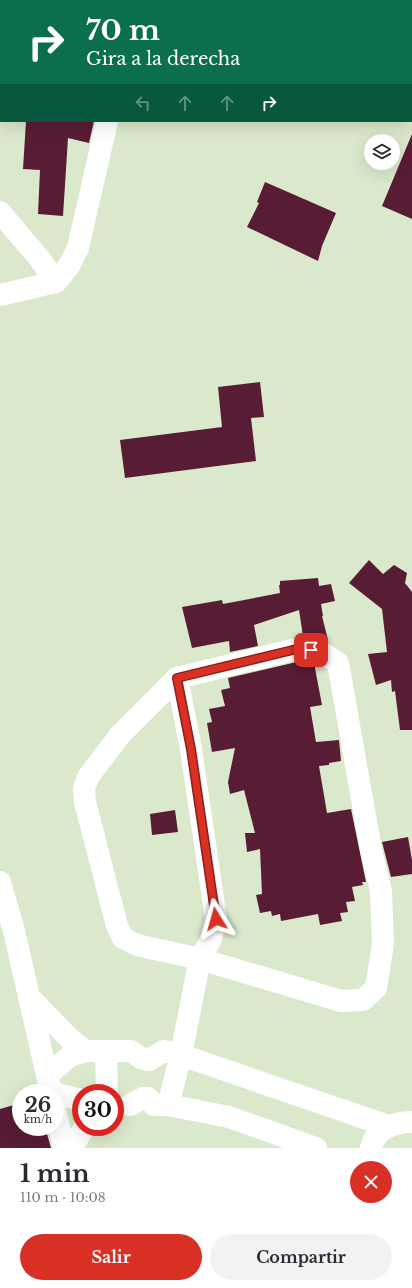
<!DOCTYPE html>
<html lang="es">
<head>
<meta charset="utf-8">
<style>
	:root { --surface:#fff; --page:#f2f2f3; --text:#2b2b33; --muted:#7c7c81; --accent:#d93025 }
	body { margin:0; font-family:"Libre Baskerville",serif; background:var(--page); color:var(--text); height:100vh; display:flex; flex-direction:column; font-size:15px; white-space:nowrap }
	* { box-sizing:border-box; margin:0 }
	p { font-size:13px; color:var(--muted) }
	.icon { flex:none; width:22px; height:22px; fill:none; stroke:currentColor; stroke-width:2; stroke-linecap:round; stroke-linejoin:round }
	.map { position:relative; height:1148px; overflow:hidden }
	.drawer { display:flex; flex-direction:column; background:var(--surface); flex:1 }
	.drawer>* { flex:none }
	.guide { position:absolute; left:0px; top:0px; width:412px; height:122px; box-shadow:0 4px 16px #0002; background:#0b6e4f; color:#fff; overflow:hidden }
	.fabs { position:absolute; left:364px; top:134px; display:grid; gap:8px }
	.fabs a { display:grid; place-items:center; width:36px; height:36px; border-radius:50%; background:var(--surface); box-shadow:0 4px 16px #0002; font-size:20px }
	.speed { position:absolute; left:12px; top:1084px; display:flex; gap:8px; font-size:20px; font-weight:700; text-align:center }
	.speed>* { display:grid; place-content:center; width:52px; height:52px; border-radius:50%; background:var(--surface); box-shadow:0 4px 16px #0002; line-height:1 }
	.speed small { font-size:10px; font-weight:400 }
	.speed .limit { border:6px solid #d22; background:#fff; color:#111 }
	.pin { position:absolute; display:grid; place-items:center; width:34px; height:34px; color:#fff; margin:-17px; border-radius:8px; box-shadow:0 2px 6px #0006 }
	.me { position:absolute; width:44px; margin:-22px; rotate:352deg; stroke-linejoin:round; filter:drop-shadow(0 0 3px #0008) }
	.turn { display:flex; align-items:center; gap:14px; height:84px; padding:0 20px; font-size:18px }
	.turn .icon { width:52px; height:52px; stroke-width:2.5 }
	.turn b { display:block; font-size:28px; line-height:34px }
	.lanes { display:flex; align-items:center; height:38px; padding:0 20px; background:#0003; justify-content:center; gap:20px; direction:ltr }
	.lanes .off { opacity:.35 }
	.round { display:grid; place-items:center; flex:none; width:42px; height:42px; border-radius:21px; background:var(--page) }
	.summary { display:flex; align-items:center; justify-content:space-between; height:68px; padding:0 20px }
	h1 { font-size:24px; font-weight:700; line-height:30px }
	.primary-button { display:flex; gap:8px; margin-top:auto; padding:8px 20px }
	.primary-button a { flex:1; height:46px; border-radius:24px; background:var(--accent); color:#fff; font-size:16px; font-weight:700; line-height:46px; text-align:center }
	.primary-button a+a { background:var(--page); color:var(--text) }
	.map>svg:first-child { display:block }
	.building { fill:#591c35 }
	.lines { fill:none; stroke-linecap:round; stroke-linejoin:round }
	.minor { stroke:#fff; stroke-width:22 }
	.route-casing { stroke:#8d1f18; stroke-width:10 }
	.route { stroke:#d93025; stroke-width:7 }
</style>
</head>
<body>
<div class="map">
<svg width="412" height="1148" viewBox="0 0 412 1148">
	<rect width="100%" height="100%" fill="#dae8cc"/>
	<path class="building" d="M 26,121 L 94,121 L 89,143 L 68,138 L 63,216 L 38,214 L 40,170 L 23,169 Z
		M 412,134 L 412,219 L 382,206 Z
		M 265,182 L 336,213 L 322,246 L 318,261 L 247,227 L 259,203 L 257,202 Z
		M 260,382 L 264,417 L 251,418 L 256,461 L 125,478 L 120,440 L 222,427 L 218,387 Z
		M 369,560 L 383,574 L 394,565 L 407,573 L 405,583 L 412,592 L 412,730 L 400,730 L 395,691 L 392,692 L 391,680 L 376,685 L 368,654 L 387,652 L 382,609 L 349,583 Z
		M 318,578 L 319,586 L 331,584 L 335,601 L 321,604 L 323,616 L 322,616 L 328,640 L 303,636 L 299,610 L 254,625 L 258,646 L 230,652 L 229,641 L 192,648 L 182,607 L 222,600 L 223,604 L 280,593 L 279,585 L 280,585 L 280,581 Z
		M 301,661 L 314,663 L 322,705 L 310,707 L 316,742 L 339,740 L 341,761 L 329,763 L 329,765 L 319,766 L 327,813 L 351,809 L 366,882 L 362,882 L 363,885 L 352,887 L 355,901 L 346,902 L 348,912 L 340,913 L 342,921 L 320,925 L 318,914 L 281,921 L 280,914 L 272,916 L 271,911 L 260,913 L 256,895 L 262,894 L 260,849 L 247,852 L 245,833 L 255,833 L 244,790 L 230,794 L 228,782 L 235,748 L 212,752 L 207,723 L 212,722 L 209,709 L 225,706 L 221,690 L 230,688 L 228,678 Z
		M 175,810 L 178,832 L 152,835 L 150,814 Z
		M 408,837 L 412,860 L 412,874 L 391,877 L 382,842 Z
		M 21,1103 L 21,1127 L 45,1127 L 51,1148 L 0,1148 L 0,1109 Z"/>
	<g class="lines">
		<path class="minor" d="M 239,0 L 241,1
			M 130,1 L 130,0
			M 275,1 L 277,0
			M 0,212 L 39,258 L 56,282
			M 0,295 L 56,282 L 69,266 L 78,248 L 107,121
			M 301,648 L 321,652 L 338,663 L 371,850 L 381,891 L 383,944 L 376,988 L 363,1000 L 341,1001 L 200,959 L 137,945 L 123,938 L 117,926 L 85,802 L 84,789 L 88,777 L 120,735 L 177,678 Z
			M 0,882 L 14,931 L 51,1093
			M 29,997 L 68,1037 L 85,1051
			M 106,1051 L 107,1093
			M 47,1076 L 70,1056 L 85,1051 L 131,1051 L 141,1058 L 149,1060 L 164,1051 L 181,1055 L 388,1126
			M 55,1093 L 81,1100
			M 130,1105 L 143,1098 L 148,1098 L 154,1105 L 168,1105 L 229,1117 L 316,1148
			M 168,1105 L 181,1055 L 200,959 L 210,941 L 216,919 L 191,749 L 177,678
			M 55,1110 L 64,1148
			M 71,1148 L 85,1127
			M 371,1148 C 375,1129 394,1122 412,1122"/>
	</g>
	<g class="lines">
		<g class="route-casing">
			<path id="route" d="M 216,919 L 191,749 L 177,678 L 301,648 L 311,650"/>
		</g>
		<use href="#route" class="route"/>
	</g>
</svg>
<div class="fabs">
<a><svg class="icon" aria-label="layers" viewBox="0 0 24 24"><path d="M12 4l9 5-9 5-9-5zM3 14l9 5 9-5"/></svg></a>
</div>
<div class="speed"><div>26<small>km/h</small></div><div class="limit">30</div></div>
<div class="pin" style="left:311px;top:650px;background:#d93025"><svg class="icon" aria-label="arrive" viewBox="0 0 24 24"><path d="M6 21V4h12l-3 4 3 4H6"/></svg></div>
<svg class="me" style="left:216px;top:919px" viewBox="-20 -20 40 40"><path d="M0-17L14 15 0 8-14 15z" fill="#d93025" stroke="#fff" stroke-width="4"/></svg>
<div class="guide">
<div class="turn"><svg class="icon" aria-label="right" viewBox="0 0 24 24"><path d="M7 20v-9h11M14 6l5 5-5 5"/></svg><div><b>70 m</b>Gira a la derecha</div></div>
<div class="lanes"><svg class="icon off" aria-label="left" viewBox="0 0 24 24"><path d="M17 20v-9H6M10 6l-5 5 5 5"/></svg><svg class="icon off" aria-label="ahead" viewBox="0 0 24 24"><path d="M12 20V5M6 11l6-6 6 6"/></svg><svg class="icon off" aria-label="ahead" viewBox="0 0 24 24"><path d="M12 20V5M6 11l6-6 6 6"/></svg><svg class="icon" aria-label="right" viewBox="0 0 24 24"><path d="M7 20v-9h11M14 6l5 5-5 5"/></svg></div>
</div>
</div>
<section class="drawer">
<div class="summary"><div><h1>1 min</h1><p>110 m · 10:08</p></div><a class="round" style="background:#d93025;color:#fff"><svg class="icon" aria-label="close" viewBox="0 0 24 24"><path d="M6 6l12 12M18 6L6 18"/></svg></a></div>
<div class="primary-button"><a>Salir</a><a>Compartir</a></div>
</section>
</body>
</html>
